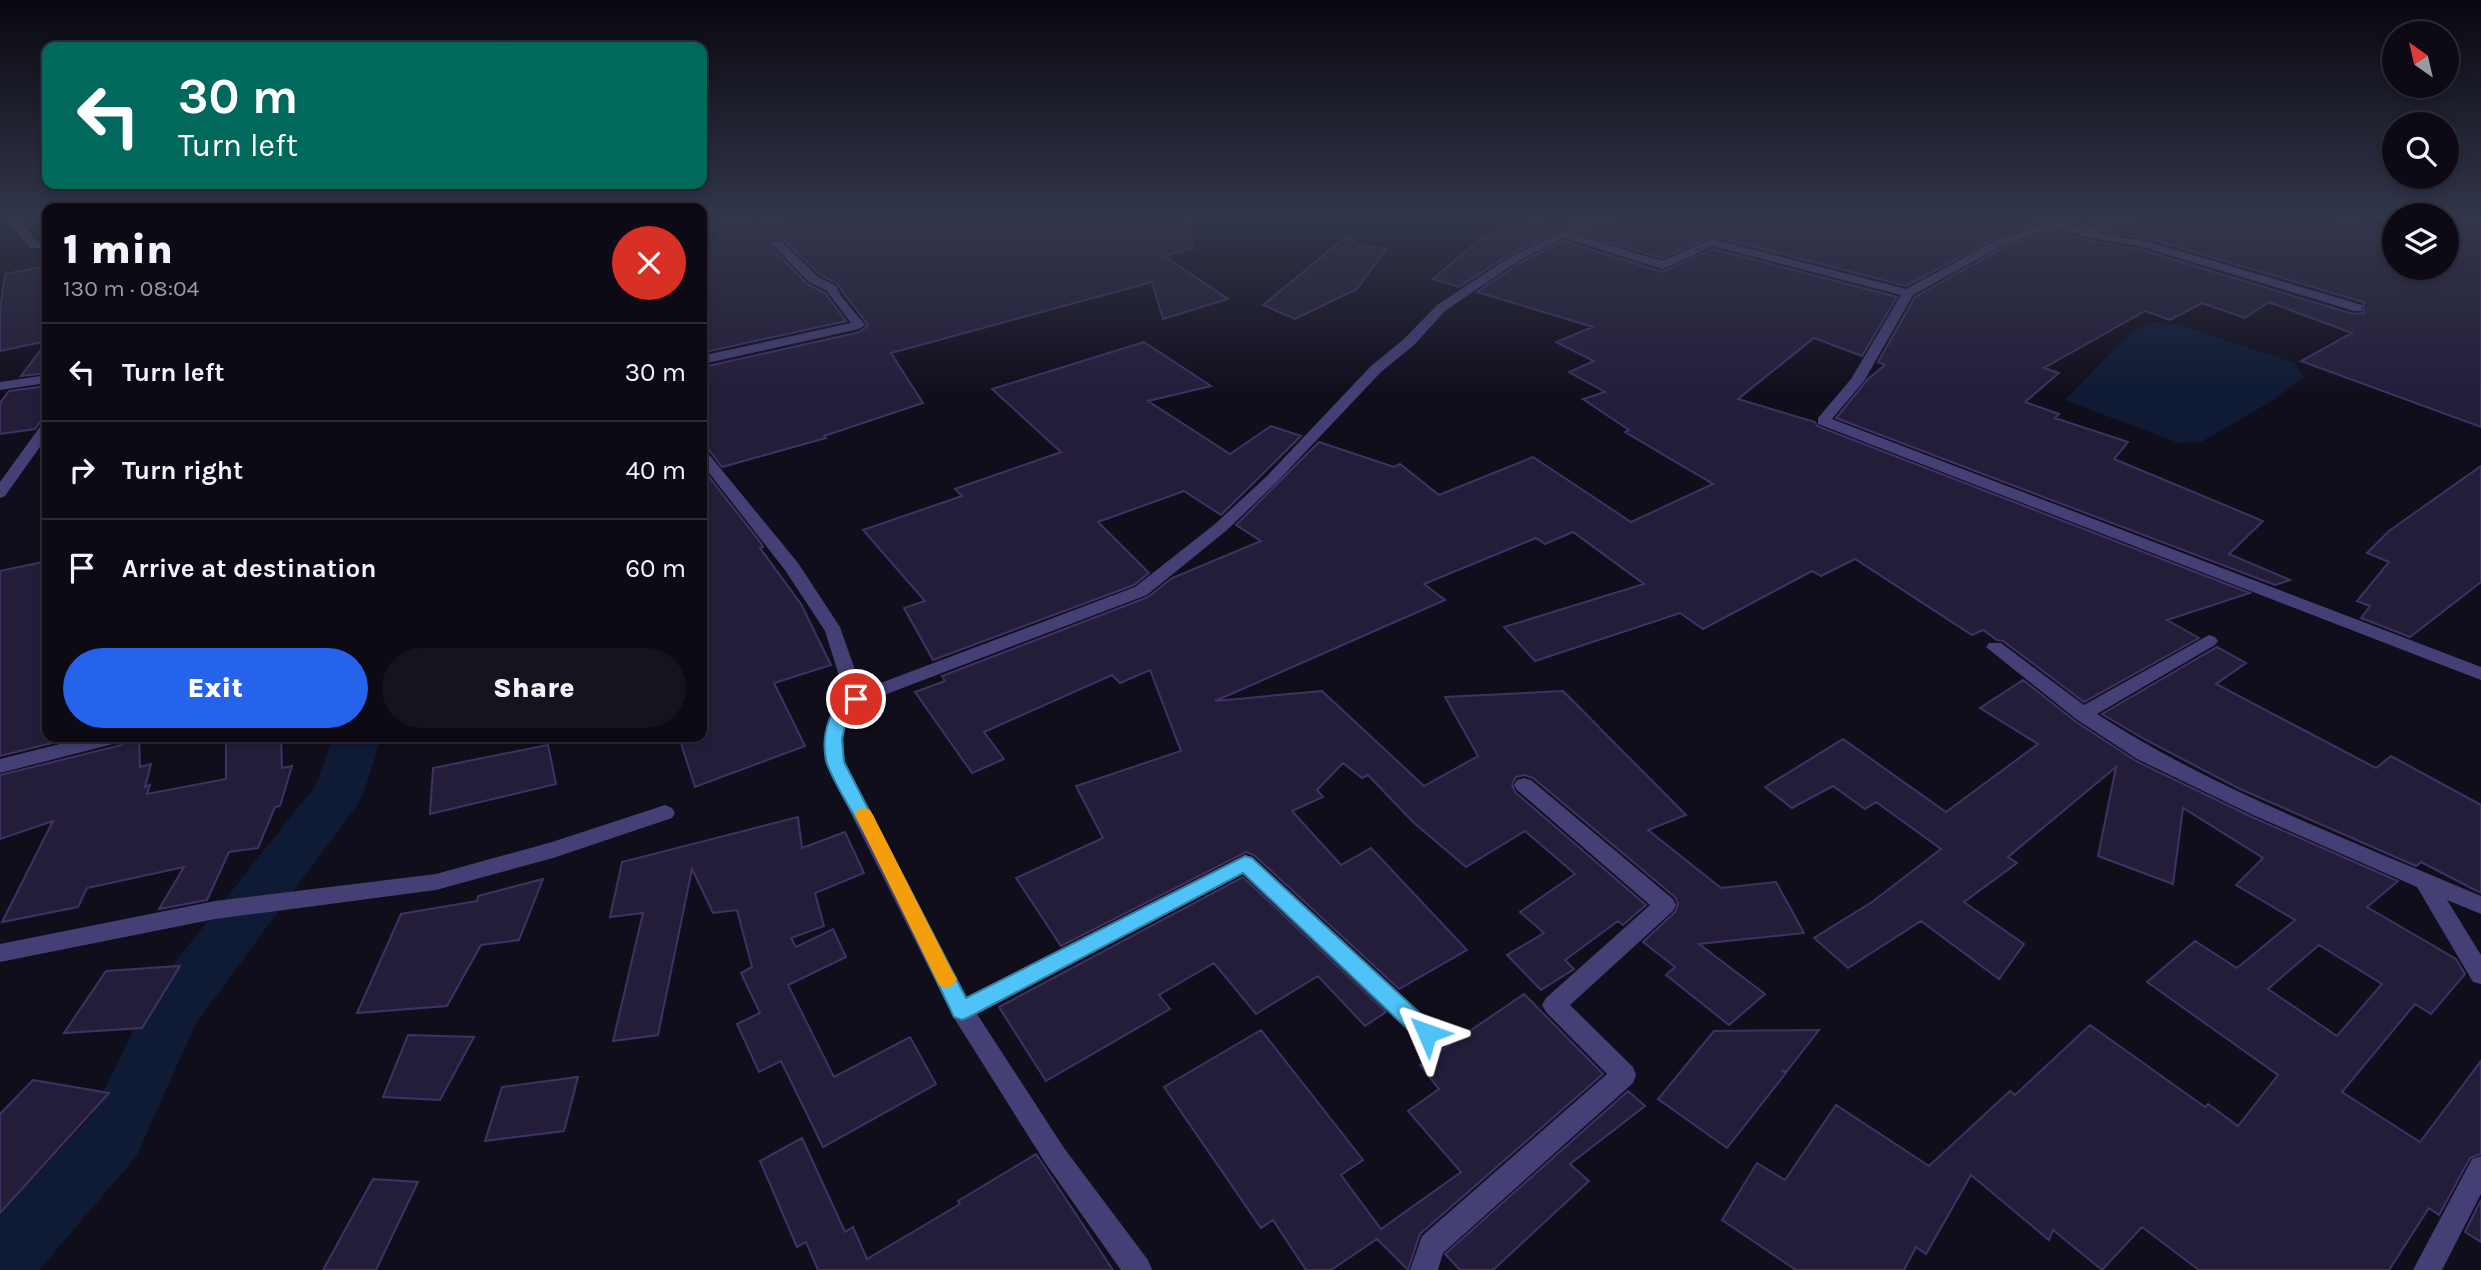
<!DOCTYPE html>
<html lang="en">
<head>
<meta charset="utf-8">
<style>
	:root { --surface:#0d0a15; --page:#16131e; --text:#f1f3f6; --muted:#9a9aa0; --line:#2d2b34; --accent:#2563eb }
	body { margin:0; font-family:Karla,sans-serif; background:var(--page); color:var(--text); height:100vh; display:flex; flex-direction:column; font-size:26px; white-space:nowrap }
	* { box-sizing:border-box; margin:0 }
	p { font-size:23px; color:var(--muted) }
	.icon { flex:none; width:38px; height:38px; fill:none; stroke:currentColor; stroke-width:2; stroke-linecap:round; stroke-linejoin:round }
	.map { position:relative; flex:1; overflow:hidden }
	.panel { position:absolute; left:42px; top:203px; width:665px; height:539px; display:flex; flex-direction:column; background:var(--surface); border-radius:14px; box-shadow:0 4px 10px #0003,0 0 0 2px var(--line) }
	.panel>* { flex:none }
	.banner { position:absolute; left:42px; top:42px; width:665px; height:147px; border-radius:14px; box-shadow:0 4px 10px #0003,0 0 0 2px var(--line); background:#00695c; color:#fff; overflow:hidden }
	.needle { width:46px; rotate:326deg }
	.controls { position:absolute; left:2382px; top:21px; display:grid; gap:14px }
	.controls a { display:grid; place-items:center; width:77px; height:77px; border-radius:50%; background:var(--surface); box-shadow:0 4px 10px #0003,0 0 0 2px var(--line); font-size:35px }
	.pin { position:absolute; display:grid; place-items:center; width:60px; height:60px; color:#fff; margin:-30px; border:4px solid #fff; border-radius:50%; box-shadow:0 2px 7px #0007 }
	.me { position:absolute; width:77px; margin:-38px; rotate:313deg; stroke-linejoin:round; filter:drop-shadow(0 0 5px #0008) }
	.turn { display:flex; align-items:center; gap:24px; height:147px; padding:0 21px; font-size:32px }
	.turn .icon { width:91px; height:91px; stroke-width:2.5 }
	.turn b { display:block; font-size:49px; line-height:60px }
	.round { display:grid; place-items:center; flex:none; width:74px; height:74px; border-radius:37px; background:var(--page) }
	.summary { display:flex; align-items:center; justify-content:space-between; height:119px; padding:0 21px }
	h1 { font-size:42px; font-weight:800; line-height:52px }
	.cta { display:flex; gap:14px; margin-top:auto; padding:14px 21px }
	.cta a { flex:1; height:80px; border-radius:42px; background:var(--accent); color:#fff; font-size:28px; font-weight:800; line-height:80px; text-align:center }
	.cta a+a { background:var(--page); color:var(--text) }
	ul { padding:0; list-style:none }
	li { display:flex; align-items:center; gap:21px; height:98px; padding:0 21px; border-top:2px solid var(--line) }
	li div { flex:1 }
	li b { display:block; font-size:26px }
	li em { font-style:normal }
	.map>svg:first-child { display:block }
	.water { fill:#0f1a34 }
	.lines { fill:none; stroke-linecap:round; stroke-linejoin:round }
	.canal { fill:#0f1a34; fill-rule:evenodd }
	.building { fill:#241d3a; stroke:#3e3263; stroke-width:2; fill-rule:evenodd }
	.minor { fill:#443f75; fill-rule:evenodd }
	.route { fill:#4fc3f7; stroke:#337fa1; stroke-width:2 }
	.slow { fill:#f59e0b }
</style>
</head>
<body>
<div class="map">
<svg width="2481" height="1270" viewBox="0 0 2481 1270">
	<rect width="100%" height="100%" fill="#110e1c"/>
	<path class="water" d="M 2153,322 L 2180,325 L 2295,363 L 2304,377 L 2270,402 L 2201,442 L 2179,443 L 2065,400 L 2128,336 L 2140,327 Z"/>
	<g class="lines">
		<path class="canal" d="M 333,737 L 381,737 L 364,792 L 357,805 L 196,1023 L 136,1157 L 39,1270 L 0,1270 L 0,1214 L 92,1115 L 153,990 L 316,785 Z"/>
	</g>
	<path class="building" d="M 793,216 L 1189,216 L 1193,248 L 1164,256 L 1228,299 L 1163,319 L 1152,282 L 891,353 L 923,403 L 824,436 L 826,438 L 722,467 L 709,450 L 702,449 L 702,365 L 708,366 L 860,332 L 868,325 L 837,284 L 819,274 L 783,239 L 773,238 L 771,247 L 807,284 L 825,293 L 846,321 L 710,351 L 702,346 L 702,227 L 746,217 L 754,225 Z
		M 1551,216 L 1590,216 L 1509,255 L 1459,287 L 1433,279 L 1484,236 Z
		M 1615,216 L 2113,216 L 2086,227 L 2049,219 L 1994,239 L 1906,286 L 1713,236 L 1662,258 L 1580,234 Z
		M 2135,216 L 2334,216 L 2394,231 L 2394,268 L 2446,268 L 2446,216 L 2481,219 L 2481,427 L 2301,361 L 2352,333 L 2269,302 L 2245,318 L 2202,303 L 2170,320 L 2145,311 L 2044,368 L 2059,373 L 2025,402 L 2059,414 L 2055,418 L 2128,442 L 2114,459 L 2263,521 L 2229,554 L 2290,580 L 2275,585 L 1836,418 L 1868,379 L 1885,365 L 1878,362 L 1915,297 L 2004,247 L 2054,230 L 2087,240 L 2142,250 L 2353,314 L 2364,313 L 2363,302 L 2150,239 L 2107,232 Z
		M 1347,236 L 1357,245 L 1386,249 L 1357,289 L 1295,319 L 1263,305 Z
		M 1564,241 L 1662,272 L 1713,249 L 1897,297 L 1862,356 L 1814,338 L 1738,399 L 1815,422 L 1817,426 L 2250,593 L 2167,620 L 2199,638 L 2084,702 L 2003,641 L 1997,640 L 1983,630 L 1972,635 L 1855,559 L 1821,576 L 1812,571 L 1703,629 L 1680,613 L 1535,661 L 1504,627 L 1644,584 L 1573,532 L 1545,544 L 1536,538 L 1424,584 L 1445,600 L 1215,701 L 1322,691 L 1424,786 L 1478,756 L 1445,697 L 1563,691 L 1686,815 L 1648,830 L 1721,888 L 1776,882 L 1804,933 L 1699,944 L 1765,994 L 1729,1025 L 1666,975 L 1675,967 L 1643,942 L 1675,912 L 1678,904 L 1675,897 L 1533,778 L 1525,775 L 1516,777 L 1512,784 L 1515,792 L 1646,905 L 1623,925 L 1618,921 L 1565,960 L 1574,969 L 1541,990 L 1507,955 L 1544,933 L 1520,912 L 1575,874 L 1525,831 L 1466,867 L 1414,823 L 1368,775 L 1362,778 L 1343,763 L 1317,790 L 1323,797 L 1292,811 L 1341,865 L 1371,848 L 1467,950 L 1399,989 L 1254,855 L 1246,852 L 1061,946 L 1016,878 L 1103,838 L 1076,786 L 1181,751 L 1150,670 L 1120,683 L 1112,675 L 984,732 L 1004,759 L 972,773 L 915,692 L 945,681 L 942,676 L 1148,597 L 1172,578 L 1261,541 L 1236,525 L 1319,442 L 1394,467 L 1400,464 L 1439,495 L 1533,457 L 1631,522 L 1713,484 L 1625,432 L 1629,430 L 1583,399 L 1605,392 L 1569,372 L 1594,361 L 1556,342 L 1593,327 L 1477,292 L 1519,263 Z
		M 47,266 L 47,341 L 0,351 L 0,310 L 5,274 Z
		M 47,342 L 47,373 L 21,376 Z
		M 1144,342 L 1211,386 L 1148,401 L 1230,454 L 1271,426 L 1301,436 L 1221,515 L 1184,491 L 1098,522 L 1149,573 L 1134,585 L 933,660 L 904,608 L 925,601 L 863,530 L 962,496 L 955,489 L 1061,452 L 992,389 Z
		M 47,386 L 47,421 L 40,422 L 35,429 L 0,434 L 0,403 L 9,391 Z
		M 2481,466 L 2481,582 L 2410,637 L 2361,618 L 2370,606 L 2357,601 L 2389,562 L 2367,553 L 2389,531 Z
		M 702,468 L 761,543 L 763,547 L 760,548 L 801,604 L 831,665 L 774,683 L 805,746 L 695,787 L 679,737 L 702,737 Z
		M 47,561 L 47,737 L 60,737 L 60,741 L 0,756 L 0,571 Z
		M 2217,647 L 2246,663 L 2216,684 L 2376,768 L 2391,756 L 2481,805 L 2481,893 L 2421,862 L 2416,866 L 2238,788 L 2144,739 L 2102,714 Z
		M 2023,680 L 2075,721 L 2136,761 L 2252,817 L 2398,881 L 2367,907 L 2456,959 L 2465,974 L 2431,1014 L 2415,1004 L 2342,1092 L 2420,1142 L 2481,1061 L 2481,1154 L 2470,1158 L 2439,1215 L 2429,1208 L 2389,1270 L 2199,1270 L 2142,1227 L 2102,1270 L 2053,1230 L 2049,1240 L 1971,1175 L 1926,1254 L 1916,1247 L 1904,1270 L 1796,1270 L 1722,1220 L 1757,1163 L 1785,1180 L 1836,1105 L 1929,1166 L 2010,1091 L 2015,1095 L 2090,1025 L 2205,1107 L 2208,1104 L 2238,1126 L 2278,1075 L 2147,982 L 2195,941 L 2237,968 L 2295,920 L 2236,885 L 2263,858 L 2183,808 L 2173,884 L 2098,856 L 2116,767 L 2008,857 L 2017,863 L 1964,902 L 2024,944 L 1999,979 L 1921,921 L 1848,968 L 1814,938 L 1872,902 L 1941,849 L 1876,802 L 1865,809 L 1833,786 L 1792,808 L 1765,787 L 1843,739 L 1946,812 L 2038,744 L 1980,708 ZM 2319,945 L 2382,984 L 2337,1036 L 2268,989 Z
		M 126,737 L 139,737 L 140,767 L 151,764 L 145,787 L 150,785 L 147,794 L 226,779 L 226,737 L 281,737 L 282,768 L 292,766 L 280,806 L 275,807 L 258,848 L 229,852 L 207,900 L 159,909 L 184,867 L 87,888 L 78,907 L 2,922 L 53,821 L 0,839 L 0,775 L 122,745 Z
		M 548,745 L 556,784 L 430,814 L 433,768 Z
		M 798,817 L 802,848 L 845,832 L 864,873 L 815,893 L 824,926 L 791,938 L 796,947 L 833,929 L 846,957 L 788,985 L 834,1077 L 910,1037 L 936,1084 L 823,1147 L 781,1061 L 759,1072 L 737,1024 L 760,1013 L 741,973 L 752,967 L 737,910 L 713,913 L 692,869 L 658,1035 L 613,1041 L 643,913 L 610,917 L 622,862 Z
		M 1243,877 L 1386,1012 L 1365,1026 L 1318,976 L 1256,1014 L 1214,963 L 1159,995 L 1170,1009 L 1046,1081 L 999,1007 Z
		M 543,879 L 519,940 L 481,945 L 447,1006 L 357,1013 L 401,914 L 477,901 L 478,896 Z
		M 180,966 L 142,1028 L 64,1033 L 106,971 Z
		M 1524,994 L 1603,1074 L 1420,1234 L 1408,1270 L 1377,1239 L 1331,1270 L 1306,1270 L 1273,1220 L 1261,1228 L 1164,1087 L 1261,1030 L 1363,1160 L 1341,1175 L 1381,1229 L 1461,1172 L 1408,1111 L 1439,1089 L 1420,1065 Z
		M 1819,1030 L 1787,1071 L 1783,1071 L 1786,1073 L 1727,1148 L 1658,1099 L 1714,1031 Z
		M 408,1035 L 474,1037 L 440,1100 L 383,1097 Z
		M 578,1077 L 564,1131 L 485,1141 L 502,1087 Z
		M 33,1080 L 109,1093 L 0,1213 L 0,1114 Z
		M 1628,1091 L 1645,1106 L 1570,1164 L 1589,1181 L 1493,1270 L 1460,1270 L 1445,1254 Z
		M 802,1138 L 845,1232 L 853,1227 L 867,1259 L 960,1204 L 958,1201 L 1036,1154 L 1113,1270 L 818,1270 L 806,1242 L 797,1247 L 760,1161 Z
		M 373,1179 L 418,1182 L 376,1270 L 323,1270 Z
		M 2481,1200 L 2481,1242 L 2465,1232 Z"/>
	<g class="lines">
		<path class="minor" d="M 5,216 L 16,216 L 37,242 L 47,242 L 47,248 L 30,248 Z
			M 1596,216 L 1613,216 L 1573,234 L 1662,261 L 1712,239 L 1906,289 L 1995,241 L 2050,221 L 2086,230 L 2119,216 L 2133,216 L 2099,233 L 2149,242 L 2362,305 L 2362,311 L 2354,311 L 2143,247 L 2087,237 L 2054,227 L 2003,245 L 1913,295 L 1864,381 L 1832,419 L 2481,667 L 2481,680 L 1818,424 L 1818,418 L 1851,379 L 1901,295 L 1713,246 L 1663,269 L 1564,238 L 1518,261 L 1445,311 L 1414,345 L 1381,372 L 1277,482 L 1227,530 L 1147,595 L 863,703 C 842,724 842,734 845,762 L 967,997 L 1245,855 L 1252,857 L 1435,1026 L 1439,1033 L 1435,1040 L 1427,1043 L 1419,1040 L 1243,874 L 977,1014 L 1064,1148 L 1148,1260 L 1152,1270 L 1121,1270 L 1046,1164 L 954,1018 L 825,762 C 823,735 826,717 846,698 L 825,631 L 785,570 L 702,464 L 702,451 L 707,452 L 798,563 L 840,627 L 862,690 L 1135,587 L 1215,524 L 1267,476 L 1371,366 L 1404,339 L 1437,305 L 1510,257 Z
			M 773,241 L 781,241 L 817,276 L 836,286 L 841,296 L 865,325 L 859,329 L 707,363 L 702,362 L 702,349 L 710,354 L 851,323 L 827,291 L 809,282 L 773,245 Z
			M 47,375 L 47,383 L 0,390 L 0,382 Z
			M 47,423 L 47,437 L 5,496 L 0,498 L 0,482 L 42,424 Z
			M 2209,635 L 2215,637 L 2218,641 L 2215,645 L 2097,714 C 2216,791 2351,840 2481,896 L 2481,914 L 2447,900 L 2481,955 L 2481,984 L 2473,982 L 2417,887 L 2253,815 L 2137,759 L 2076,719 L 1986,647 L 1989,643 L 2001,643 L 2084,705 Z
			M 88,737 L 124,737 L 121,742 L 0,773 L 0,759 Z
			M 1524,778 L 1531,780 L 1673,899 L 1676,905 L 1673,911 L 1570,1005 L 1633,1067 L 1636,1075 L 1633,1083 L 1443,1253 L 1438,1270 L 1410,1270 L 1422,1236 L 1607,1074 L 1546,1012 L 1542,1005 L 1546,998 L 1650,905 L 1517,790 L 1514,785 L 1517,780 Z
			M 665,805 L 672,808 L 675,813 L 672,818 L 553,858 L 436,890 L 215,919 L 0,962 L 0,944 L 215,901 L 436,874 L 552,842 Z
			M 2481,1156 L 2481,1194 L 2442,1270 L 2413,1270 L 2472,1159 Z"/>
	</g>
	<linearGradient id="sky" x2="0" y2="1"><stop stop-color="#09080f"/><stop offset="0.55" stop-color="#32364b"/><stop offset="1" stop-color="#32364b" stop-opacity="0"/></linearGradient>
	<rect width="2481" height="394" fill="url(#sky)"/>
	<path class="route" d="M 856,693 L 864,699 L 847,717 L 842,739 L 844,762 L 966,998 L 1245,856 L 1252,858 L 1435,1027 L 1438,1033 L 1435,1040 L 1427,1043 L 1419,1040 L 1243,873 L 969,1017 L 962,1020 L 954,1017 C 925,957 897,895 866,835 C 855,816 831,780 826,760 C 821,736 829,701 856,693 Z"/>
	<path class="slow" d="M 864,808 L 870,810 L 873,815 L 953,973 L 957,979 L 953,985 L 946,988 L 939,985 L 855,815 L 857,810 Z"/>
</svg>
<div class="controls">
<a><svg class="needle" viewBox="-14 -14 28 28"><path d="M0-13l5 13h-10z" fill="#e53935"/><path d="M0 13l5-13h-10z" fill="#9a9aa0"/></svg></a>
<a><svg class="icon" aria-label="search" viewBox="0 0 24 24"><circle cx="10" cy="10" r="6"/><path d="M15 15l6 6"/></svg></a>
<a><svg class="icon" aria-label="layers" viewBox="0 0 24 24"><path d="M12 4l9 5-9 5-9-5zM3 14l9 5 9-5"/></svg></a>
</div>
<div class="pin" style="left:856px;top:699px;background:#d93025"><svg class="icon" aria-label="arrive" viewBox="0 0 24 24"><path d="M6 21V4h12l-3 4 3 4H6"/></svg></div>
<svg class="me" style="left:1427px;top:1033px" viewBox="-20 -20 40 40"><path d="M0-17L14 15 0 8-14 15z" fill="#4fc3f7" stroke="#fff" stroke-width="4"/></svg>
<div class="banner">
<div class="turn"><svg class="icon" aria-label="left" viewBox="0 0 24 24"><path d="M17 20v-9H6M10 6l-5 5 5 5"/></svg><div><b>30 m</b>Turn left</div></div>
</div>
<section class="panel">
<div class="summary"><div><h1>1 min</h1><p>130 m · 08:04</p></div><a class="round" style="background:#d93025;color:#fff"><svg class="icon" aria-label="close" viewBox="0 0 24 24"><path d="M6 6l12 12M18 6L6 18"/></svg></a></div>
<ul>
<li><svg class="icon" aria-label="left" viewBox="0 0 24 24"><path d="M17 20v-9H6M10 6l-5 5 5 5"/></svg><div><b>Turn left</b></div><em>30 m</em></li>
<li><svg class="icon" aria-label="right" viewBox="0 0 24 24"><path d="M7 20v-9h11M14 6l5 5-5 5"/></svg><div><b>Turn right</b></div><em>40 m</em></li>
<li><svg class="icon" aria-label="arrive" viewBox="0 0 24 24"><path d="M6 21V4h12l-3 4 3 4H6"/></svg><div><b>Arrive at destination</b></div><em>60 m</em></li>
</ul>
<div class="cta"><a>Exit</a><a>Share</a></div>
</section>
</div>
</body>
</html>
